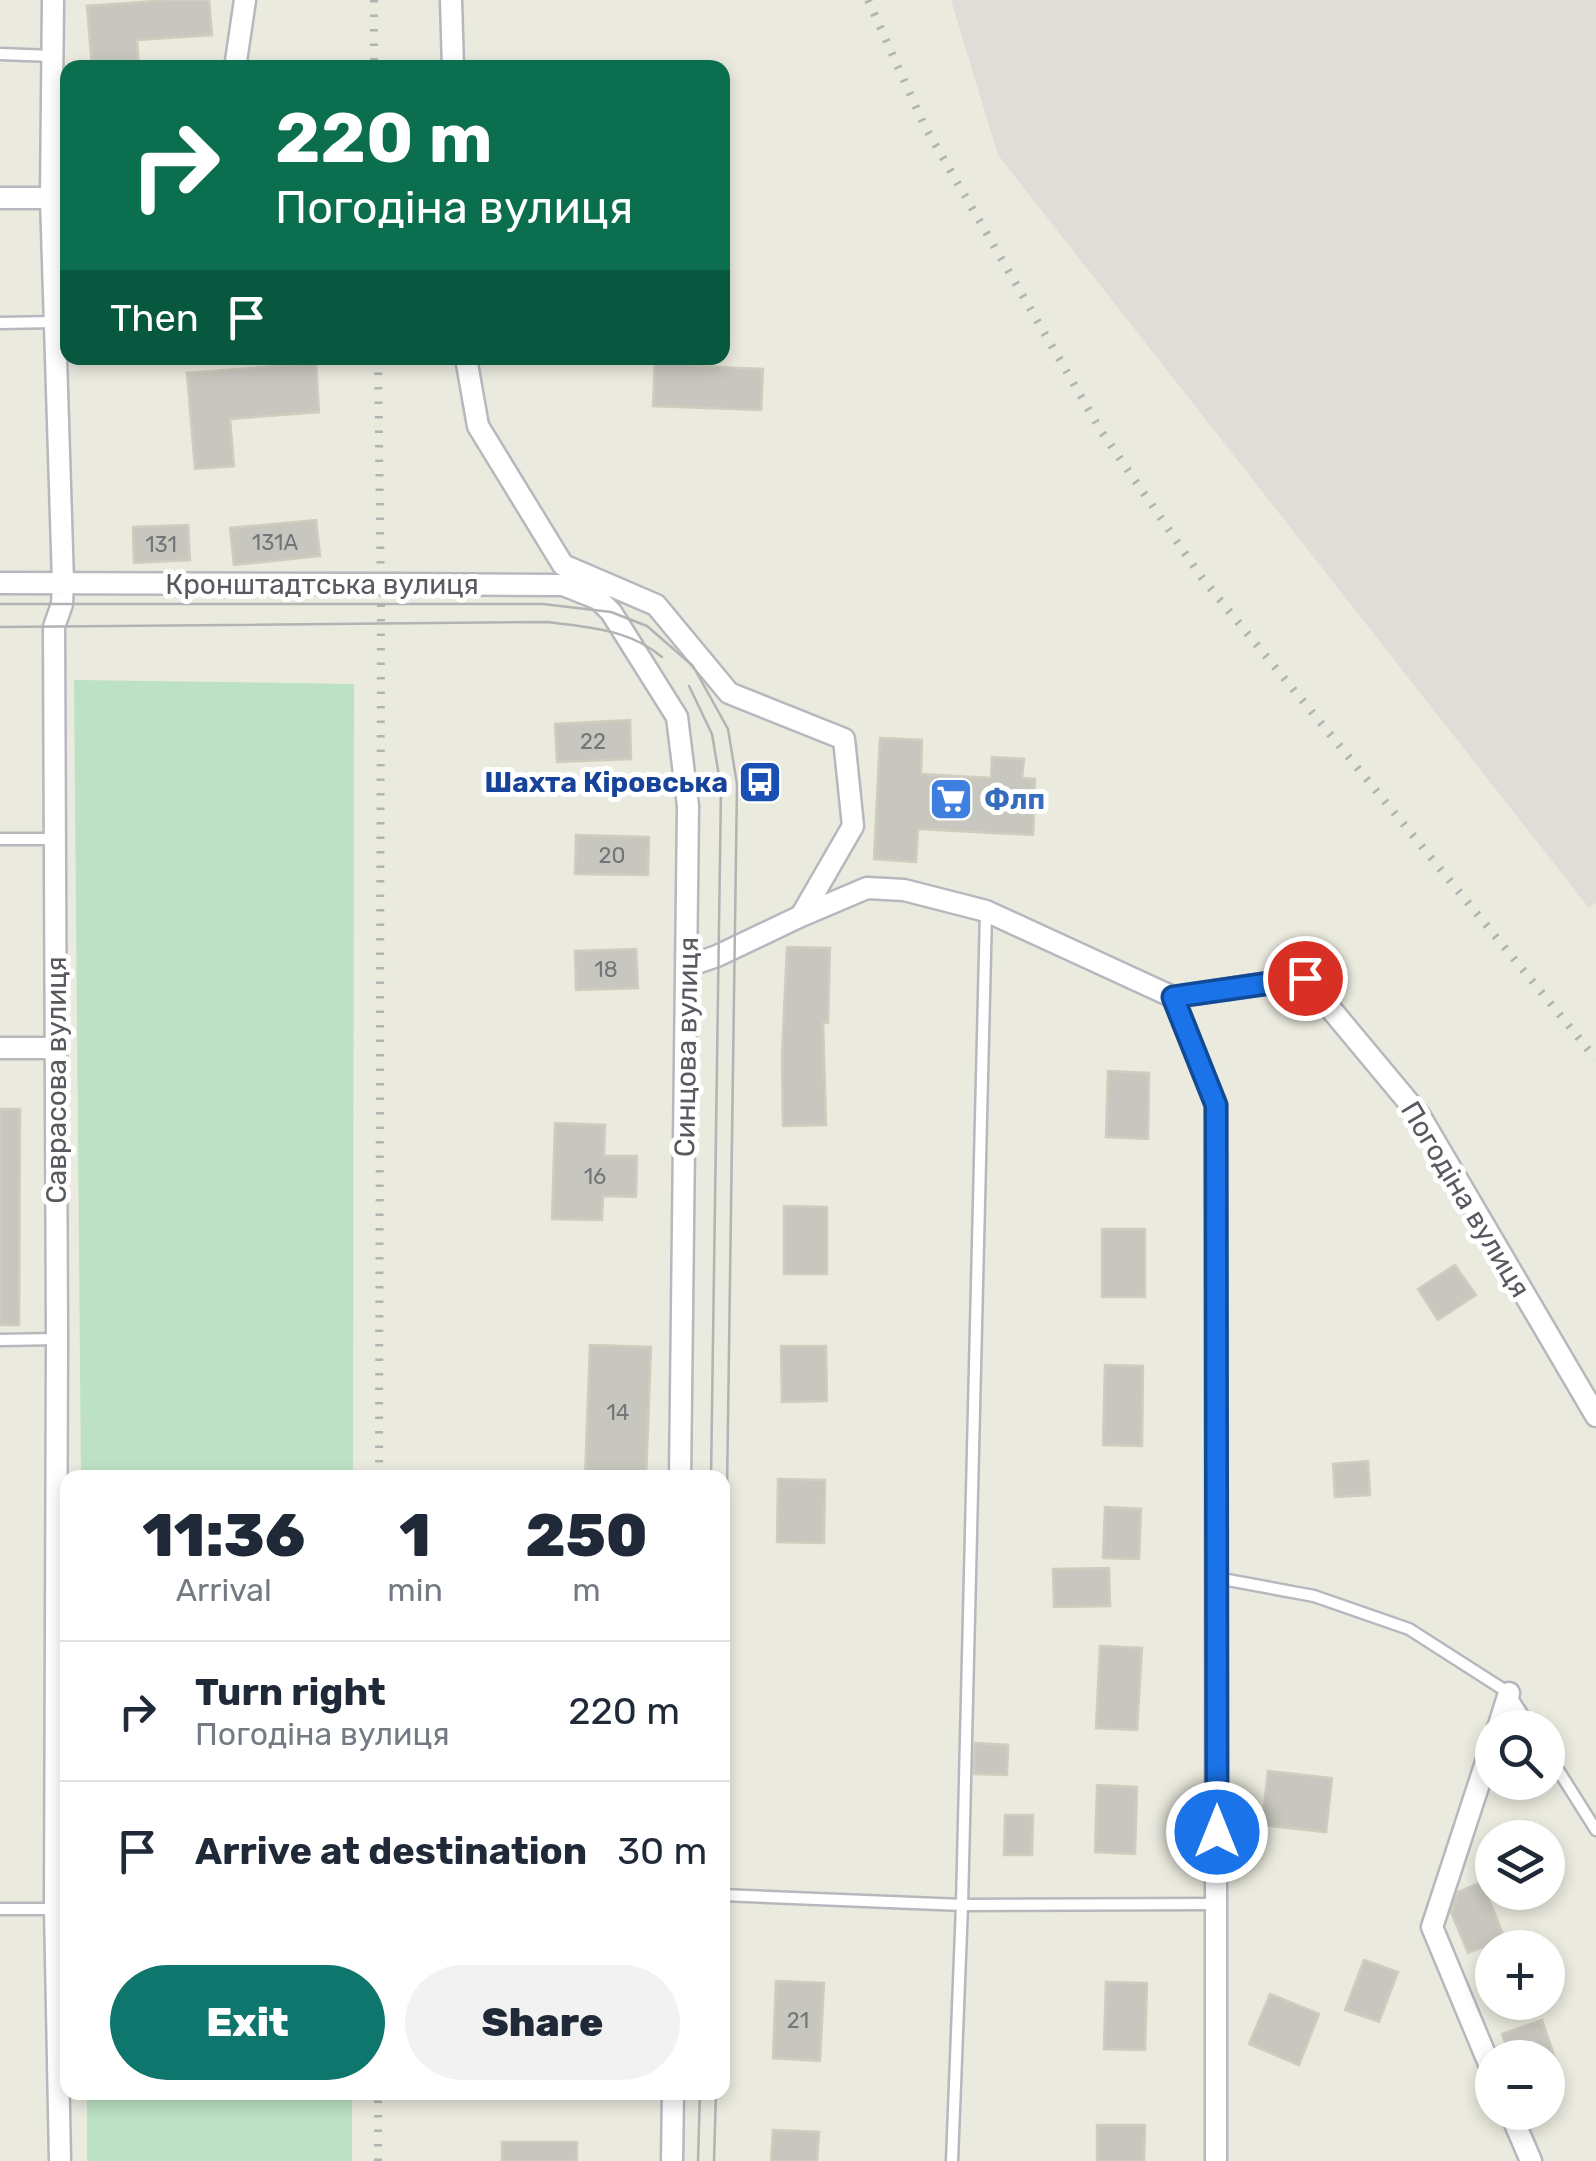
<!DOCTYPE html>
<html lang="en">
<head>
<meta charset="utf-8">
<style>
	:root { --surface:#fff; --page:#f2f2f3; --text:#1f2937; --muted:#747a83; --line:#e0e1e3; --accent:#0f766e }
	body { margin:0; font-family:Rubik,sans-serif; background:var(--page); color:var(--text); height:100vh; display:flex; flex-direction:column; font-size:38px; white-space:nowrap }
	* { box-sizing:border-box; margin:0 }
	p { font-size:32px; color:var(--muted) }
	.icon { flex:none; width:55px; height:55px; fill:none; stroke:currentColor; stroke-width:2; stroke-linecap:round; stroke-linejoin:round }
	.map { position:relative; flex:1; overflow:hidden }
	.details { position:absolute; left:60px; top:1470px; width:670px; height:630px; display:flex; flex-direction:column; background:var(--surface); border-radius:20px; box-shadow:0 5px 15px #0003 }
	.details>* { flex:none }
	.hud { position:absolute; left:60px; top:60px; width:670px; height:305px; border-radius:20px; box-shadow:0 5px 15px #0003; background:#0b6e4f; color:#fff; overflow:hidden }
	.fabs { position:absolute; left:1475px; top:1710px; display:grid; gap:20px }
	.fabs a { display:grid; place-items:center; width:90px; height:90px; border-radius:50%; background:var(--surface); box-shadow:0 5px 15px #0003; font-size:50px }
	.pin { position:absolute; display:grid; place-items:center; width:85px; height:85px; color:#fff; margin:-42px; border:5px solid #fff; border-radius:50%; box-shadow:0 2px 10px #0007 }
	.me { position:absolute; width:110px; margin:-55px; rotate:0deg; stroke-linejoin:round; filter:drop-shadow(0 0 8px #0008) }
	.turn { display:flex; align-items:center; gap:35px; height:210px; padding:0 50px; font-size:45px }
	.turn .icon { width:130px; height:130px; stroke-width:2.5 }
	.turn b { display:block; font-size:70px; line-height:85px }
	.then { display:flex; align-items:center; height:95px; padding:0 50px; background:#0003; gap:20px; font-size:38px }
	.eta { display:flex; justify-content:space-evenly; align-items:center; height:170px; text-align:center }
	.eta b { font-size:60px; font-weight:800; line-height:70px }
	.action { display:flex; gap:20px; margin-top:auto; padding:20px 50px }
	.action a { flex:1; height:115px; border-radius:60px; background:var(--accent); color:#fff; font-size:40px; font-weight:800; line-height:115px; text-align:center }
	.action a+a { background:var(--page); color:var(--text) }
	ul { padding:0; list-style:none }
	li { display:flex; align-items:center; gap:30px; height:140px; padding:0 50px; border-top:2px solid var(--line) }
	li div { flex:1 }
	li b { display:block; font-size:38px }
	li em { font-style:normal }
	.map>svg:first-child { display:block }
	.industrial { fill:#deddd7 }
	.green { fill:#bce1c4 }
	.building { fill:#c8c7bf; stroke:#cfcdbe; stroke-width:2.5 }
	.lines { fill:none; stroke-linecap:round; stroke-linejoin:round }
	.lane-casing { stroke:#b7b8be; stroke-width:15 }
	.street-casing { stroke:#b7b8be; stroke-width:25 }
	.lane { stroke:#fff; stroke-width:10 }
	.street { stroke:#fff; stroke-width:20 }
	.tram { stroke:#b2b3b3; stroke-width:2.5 }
	.rail { stroke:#b2b3b3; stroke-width:8; stroke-dasharray:2.5 12; stroke-linecap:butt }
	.street-bridge-casing { stroke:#b7b8be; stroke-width:25; stroke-linecap:butt }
	.street-bridge { stroke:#fff; stroke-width:20 }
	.route-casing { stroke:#114b97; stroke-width:25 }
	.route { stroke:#1a73e8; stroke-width:18 }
	.labels { text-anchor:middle; stroke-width:10; stroke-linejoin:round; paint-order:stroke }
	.number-label { font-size:22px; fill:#747578 }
	.street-label { font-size:28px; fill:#585a60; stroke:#fff }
	.transit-label { font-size:28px; font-weight:bold; fill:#164399; stroke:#fff; text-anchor:end }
	.shop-label { font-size:28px; font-weight:bold; fill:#366cbe; stroke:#fff; text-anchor:start }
</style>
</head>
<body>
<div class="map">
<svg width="1596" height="2161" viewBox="0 0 1596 2161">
	<rect width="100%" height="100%" fill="#eaeadf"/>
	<path class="industrial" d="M 951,0 L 1596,0 L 1596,903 L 1589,908 L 998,155 Z"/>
	<path class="green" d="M 74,680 L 354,684 L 353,1477 L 81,1477 Z
		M 87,2093 L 352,2093 L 352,2161 L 87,2161 Z"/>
	<path class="building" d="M 169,0 L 209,0 L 212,35 L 137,40 L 139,68 L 92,68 L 87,6 Z
		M 655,358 L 693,358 L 693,366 L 763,369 L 761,410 L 653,406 Z
		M 316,363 L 319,412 L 230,419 L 234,466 L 195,469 L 187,373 Z
		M 316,520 L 320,556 L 234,565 L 230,528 Z
		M 188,525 L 190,560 L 134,563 L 133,527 Z
		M 630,720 L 631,759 L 557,762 L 555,724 Z
		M 880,738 L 922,740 L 921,774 L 991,778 L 992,757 L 1024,759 L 1022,778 L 1035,779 L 1033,835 L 918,829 L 916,862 L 874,859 Z
		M 576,835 L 649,837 L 648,875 L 575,874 Z
		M 787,947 L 830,948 L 828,1023 L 823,1023 L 826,1125 L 783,1126 L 782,1055 Z
		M 636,949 L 638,988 L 576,990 L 575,951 Z
		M 1108,1071 L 1149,1073 L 1148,1139 L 1106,1137 Z
		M 0,1109 L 20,1109 L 19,1325 L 0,1325 Z
		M 555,1123 L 605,1125 L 604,1156 L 637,1156 L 636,1197 L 603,1196 L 602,1220 L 552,1219 Z
		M 784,1206 L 827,1207 L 827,1274 L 784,1274 Z
		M 1102,1229 L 1145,1229 L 1145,1297 L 1102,1297 Z
		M 1455,1265 L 1476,1295 L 1438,1320 L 1418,1289 Z
		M 590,1345 L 651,1347 L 646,1478 L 585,1478 Z
		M 781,1346 L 826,1346 L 827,1401 L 782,1402 Z
		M 1105,1365 L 1143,1366 L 1142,1446 L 1103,1445 Z
		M 1368,1461 L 1370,1495 L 1335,1497 L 1333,1464 Z
		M 778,1479 L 825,1480 L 824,1543 L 777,1542 Z
		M 1105,1507 L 1141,1509 L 1139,1559 L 1103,1558 Z
		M 1109,1568 L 1110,1606 L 1054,1607 L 1053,1569 Z
		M 1100,1646 L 1142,1648 L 1137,1730 L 1096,1728 Z
		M 975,1743 L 1008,1745 L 1007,1775 L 974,1774 Z
		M 1268,1771 L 1332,1778 L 1326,1832 L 1262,1825 Z
		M 1097,1785 L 1137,1787 L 1135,1854 L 1095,1852 Z
		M 1005,1815 L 1033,1815 L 1032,1855 L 1004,1855 Z
		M 1482,1882 L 1505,1939 L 1468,1953 L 1451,1912 L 1458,1892 Z
		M 1364,1960 L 1398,1972 L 1379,2022 L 1345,2010 Z
		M 776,1981 L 824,1983 L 820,2061 L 773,2058 Z
		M 1106,1982 L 1147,1983 L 1145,2050 L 1104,2049 Z
		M 1270,1994 L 1319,2014 L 1299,2065 L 1249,2044 Z
		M 1542,2020 L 1555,2058 L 1510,2058 L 1502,2034 Z
		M 1097,2125 L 1145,2125 L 1144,2161 L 1097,2161 Z
		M 773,2130 L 819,2132 L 817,2161 L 771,2161 Z
		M 502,2142 L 577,2142 L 577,2161 L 502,2161 Z"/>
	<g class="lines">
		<g class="lane-casing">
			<path id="lane" d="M 0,54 L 53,56
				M 0,323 L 54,322
				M 0,839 L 54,839
				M 0,1340 L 57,1339
				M 1217,1578 L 1314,1596 L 1409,1629 L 1509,1693 L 1531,1728
				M 1548,1754 L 1596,1830
				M 722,1895 L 962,1905 L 1216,1904
				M 0,1909 L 55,1909
				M 952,2161 L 962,1905 L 986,912"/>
		</g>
		<g class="street-casing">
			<path id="street" d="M 53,0 L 51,198 L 63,582 L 62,604 L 54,627 L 57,1339 L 55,1909 L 60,2161
				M 451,0 L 453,68
				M 235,68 L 245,0
				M 0,198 L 51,198
				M 466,358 L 478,426 L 563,565 L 656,605 L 729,693 L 844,739 L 853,826 L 801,916 L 717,956 L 688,966
				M 0,583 L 362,584
				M 398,584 L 563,585 L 598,599 L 611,612 L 677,717 L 688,806 L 680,1478
				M 801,916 L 867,888 L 904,890 L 986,911 L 1173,997 L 1305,978 L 1420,1116 L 1596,1416
				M 1173,997 L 1216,1105 L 1216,2161
				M 0,1048 L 56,1048
				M 1498,1728 L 1509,1693
				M 1492,1744 L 1432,1927 L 1492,2071
				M 1510,2112 L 1531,2161
				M 672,2161 L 673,2092"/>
		</g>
		<use href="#lane" class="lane"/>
		<use href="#street" class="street"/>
		<path class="tram" d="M 0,604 L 543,604 L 611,612 L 647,626 L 693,666 L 728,729 L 737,784 L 722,1845
			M 0,627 L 548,622 C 590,628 629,629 662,657
			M 689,686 L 712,734 L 721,788 L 711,1478
			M 698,2161 L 700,2092
			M 714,2161 L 716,2092"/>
		<path class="rail" d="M 374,0 L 374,68
			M 868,0 L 924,125 L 1101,431 L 1202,578 L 1596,1059
			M 378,358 L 381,603 L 379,1478
			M 378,2161 L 378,2092"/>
		<g class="street-bridge-casing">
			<path id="street-bridge" d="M 362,584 L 398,584"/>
		</g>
		<use href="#street-bridge" class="street-bridge"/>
	</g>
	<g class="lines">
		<g class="route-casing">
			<path id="route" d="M 1217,1832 L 1216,1105 L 1173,997 L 1305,978"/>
		</g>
		<use href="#route" class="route"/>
	</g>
	<defs>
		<g id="bus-square" transform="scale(2.25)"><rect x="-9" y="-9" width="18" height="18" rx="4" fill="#1a4fb4" stroke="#fff"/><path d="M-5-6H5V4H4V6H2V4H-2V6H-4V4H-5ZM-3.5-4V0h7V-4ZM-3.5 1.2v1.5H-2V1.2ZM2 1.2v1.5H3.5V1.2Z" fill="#fff"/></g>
		<g id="supermarket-square" transform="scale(2.25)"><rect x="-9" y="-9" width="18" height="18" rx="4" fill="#3f7fe0" stroke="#fff"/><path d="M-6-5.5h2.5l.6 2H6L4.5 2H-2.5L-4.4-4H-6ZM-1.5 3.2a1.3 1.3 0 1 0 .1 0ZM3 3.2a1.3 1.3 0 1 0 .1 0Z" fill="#fff"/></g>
	</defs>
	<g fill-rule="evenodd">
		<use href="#bus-square" x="760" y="782"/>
		<use href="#supermarket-square" x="951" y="799"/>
	</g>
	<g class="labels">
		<g class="number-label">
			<text x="275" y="550">131А</text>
			<text x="161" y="552">131</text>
			<text x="593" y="749">22</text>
			<text x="612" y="863">20</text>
			<text x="606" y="977">18</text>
			<text x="595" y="1184">16</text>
			<text x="618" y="1420">14</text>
			<text x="798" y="2028">21</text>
		</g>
		<g class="street-label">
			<text x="322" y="594">Кронштадтська вулиця</text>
			<text transform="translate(686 1047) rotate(-89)" y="10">Синцова вулиця</text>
			<text transform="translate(56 1080) rotate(-90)" y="10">Саврасова вулиця</text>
			<text transform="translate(1466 1199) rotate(59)" y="10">Погодіна вулиця</text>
		</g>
		<g class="transit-label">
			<text x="728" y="792">Шахта Кіровська</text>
		</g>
		<g class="shop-label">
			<text x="984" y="809">Флп</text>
		</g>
	</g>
</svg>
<div class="fabs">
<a><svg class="icon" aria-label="search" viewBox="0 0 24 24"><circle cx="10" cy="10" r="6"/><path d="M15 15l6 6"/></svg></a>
<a><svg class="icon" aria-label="layers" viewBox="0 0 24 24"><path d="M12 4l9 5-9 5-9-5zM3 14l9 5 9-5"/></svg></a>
<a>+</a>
<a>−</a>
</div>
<div class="pin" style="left:1305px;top:978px;background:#d93025"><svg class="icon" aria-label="arrive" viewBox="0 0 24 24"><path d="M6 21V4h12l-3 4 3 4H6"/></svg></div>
<svg class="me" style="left:1217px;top:1832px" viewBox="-20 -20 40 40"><circle r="17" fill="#1a73e8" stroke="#fff" stroke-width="3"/><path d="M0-11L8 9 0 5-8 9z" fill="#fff"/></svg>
<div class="hud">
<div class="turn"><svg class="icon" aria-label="right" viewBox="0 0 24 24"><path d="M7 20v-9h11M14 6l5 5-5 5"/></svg><div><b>220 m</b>Погодіна вулиця</div></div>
<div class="then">Then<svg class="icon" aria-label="arrive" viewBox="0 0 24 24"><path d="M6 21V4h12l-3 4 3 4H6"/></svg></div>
</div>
<section class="details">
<div class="eta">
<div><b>11:36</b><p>Arrival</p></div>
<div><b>1</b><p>min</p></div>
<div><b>250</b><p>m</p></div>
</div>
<ul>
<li><svg class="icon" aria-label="right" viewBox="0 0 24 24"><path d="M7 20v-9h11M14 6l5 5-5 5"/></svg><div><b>Turn right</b><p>Погодіна вулиця</p></div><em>220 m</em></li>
<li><svg class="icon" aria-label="arrive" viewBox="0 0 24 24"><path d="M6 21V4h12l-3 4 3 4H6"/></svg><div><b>Arrive at destination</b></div><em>30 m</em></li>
</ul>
<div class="action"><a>Exit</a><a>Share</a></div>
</section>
</div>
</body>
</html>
